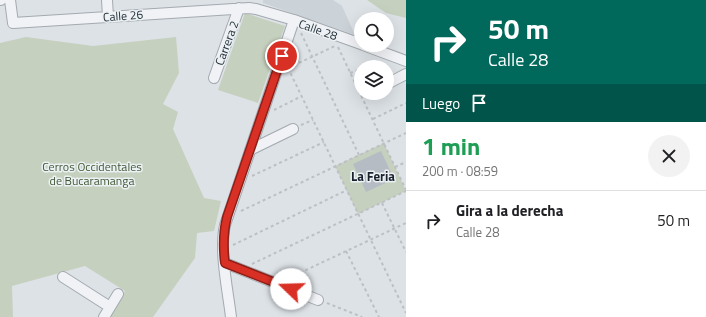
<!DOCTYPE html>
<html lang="es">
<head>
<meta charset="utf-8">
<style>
	:root { --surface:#fff; --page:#f2f2f2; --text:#202124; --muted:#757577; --line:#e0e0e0 }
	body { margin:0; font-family:"Titillium Web",sans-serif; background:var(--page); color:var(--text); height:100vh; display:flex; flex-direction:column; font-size:15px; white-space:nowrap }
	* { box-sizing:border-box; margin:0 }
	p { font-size:13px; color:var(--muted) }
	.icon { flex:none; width:22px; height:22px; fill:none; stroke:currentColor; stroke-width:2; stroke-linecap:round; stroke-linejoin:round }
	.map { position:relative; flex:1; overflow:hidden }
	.panel { display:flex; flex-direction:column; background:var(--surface); width:300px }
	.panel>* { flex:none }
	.guide { background:#00695c; color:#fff; overflow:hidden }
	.controls { position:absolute; left:354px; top:12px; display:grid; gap:8px }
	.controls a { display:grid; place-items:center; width:40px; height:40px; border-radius:50%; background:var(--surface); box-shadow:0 4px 16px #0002; font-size:20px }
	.pin { position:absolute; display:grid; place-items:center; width:34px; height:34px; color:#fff; margin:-17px; border:2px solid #fff; border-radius:50%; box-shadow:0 1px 4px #0007 }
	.me { position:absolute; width:44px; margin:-22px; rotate:291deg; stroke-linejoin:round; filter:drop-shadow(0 0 3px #0008) }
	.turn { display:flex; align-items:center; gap:14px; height:84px; padding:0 16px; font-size:18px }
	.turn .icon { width:52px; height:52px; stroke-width:2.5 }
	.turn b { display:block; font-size:28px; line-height:34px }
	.then { display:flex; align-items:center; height:38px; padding:0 16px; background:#0003; gap:8px; font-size:15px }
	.round { display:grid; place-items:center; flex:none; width:42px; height:42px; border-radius:21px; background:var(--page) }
	.overview { display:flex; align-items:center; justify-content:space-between; height:68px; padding:0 16px }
	h1 { font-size:24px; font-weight:700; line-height:30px; color:#1e9e55 }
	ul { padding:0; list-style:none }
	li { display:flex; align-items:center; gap:12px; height:60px; padding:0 16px; border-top:1px solid var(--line) }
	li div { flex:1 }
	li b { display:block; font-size:15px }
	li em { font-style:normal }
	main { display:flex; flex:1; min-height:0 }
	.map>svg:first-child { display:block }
	.built { fill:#cbd2d8 }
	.green { fill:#c6d0bf }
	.building { fill:#b5bcc3 }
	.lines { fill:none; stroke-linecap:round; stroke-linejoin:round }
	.minor-casing { stroke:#a3aab0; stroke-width:12 }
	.path { stroke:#bcc0c5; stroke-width:2; stroke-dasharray:3 3; stroke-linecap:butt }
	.minor { stroke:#f0f2f5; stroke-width:10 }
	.route-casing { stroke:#8d1f18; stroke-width:10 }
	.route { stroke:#d93025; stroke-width:7 }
	.labels { text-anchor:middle; stroke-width:3; stroke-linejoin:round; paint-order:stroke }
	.street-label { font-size:12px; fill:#27323c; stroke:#ecf1f4 }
	.park-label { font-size:12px; fill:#415835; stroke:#ecf1f4 }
	.neighbourhood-label { font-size:13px; font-weight:bold; fill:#1a232d; stroke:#ecf1f4 }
</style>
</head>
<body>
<main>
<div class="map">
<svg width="406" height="317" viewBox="0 0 406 317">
	<rect width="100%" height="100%" fill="#dde2e7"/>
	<path class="built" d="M 263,0 L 333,0 L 342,6 L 355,35 L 263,3 Z"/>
	<path class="green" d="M 367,0 L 406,0 L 406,18 L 386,13 Z
		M 245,13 L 285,26 L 258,103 L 218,90 Z
		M 26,37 L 93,46 L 176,37 L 179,73 L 163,104 L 178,112 L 173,129 L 204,198 L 221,201 L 214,231 L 197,233 L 195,258 L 153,317 L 110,317 L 125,291 L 85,266 L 12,286 L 13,317 L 0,317 L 0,43 Z
		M 384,143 L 406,191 L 358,214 L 335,166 Z"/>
	<path class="building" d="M 381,151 L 394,179 L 366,192 L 353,164 Z"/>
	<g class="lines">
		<g class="minor-casing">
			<path id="minor" d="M 0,0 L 1,0
				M 10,0 L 13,23 L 249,8 L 256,9 L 294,20 L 361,44
				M 107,0 L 108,17
				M 363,45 L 406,61
				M 214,78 L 239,8
				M 387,84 L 406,74
				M 250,150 L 293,129
				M 225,263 L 318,300
				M 63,277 L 110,307
				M 104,317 L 118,294
				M 231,317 C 228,291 219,251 225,225 L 294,20"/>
		</g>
		<path class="path" d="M 301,33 L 359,155
			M 338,47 L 406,190
			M 364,67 L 378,61
			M 288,68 L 406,313
			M 288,68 L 335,46
			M 350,73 L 361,69
			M 361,96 L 367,93
			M 274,110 L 302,96
			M 373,119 L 406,103
			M 301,125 L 313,120
			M 395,167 L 406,162
			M 252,176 L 324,142
			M 382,203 L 406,252
			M 241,211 L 406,133
			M 233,245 L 347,190
			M 346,251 L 379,317
			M 252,264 L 406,191
			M 289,278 L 406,223
			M 327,303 L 362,317"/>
		<use href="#minor" class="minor"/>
	</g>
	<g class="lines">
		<g class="route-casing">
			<path id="route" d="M 282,56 L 227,217 C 223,233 223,247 225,263 L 291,289"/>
		</g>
		<use href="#route" class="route"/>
	</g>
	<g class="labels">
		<g class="street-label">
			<text transform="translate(123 16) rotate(-4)" y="4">Calle 26</text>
			<text transform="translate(318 30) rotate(19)" y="4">Calle 28</text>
			<text transform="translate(227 43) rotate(-70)" y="4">Carrera 2</text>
		</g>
		<g class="park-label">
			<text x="92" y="171">Cerros Occidentales<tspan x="92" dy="14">de Bucaramanga</tspan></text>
		</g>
		<g class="neighbourhood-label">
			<text x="373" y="181">La Feria</text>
		</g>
	</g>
</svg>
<div class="controls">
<a><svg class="icon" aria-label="search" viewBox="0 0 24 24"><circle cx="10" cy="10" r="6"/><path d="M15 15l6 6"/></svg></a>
<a><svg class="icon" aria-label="layers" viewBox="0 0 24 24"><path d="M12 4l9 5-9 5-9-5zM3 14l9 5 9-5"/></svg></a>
</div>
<div class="pin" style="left:282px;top:56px;background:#d93025"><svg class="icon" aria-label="arrive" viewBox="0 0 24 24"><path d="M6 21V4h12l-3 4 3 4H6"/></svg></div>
<svg class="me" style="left:291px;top:289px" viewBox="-20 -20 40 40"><circle r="19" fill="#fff"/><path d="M0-13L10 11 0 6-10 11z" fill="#d93025"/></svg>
</div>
<section class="panel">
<div class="guide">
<div class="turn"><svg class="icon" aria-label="right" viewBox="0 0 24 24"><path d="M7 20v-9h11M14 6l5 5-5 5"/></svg><div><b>50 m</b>Calle 28</div></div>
<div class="then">Luego<svg class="icon" aria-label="arrive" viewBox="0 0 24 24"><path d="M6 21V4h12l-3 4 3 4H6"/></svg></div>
</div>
<div class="overview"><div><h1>1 min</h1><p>200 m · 08:59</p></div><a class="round"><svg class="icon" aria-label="close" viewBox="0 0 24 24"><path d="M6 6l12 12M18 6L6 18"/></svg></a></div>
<ul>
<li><svg class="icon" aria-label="right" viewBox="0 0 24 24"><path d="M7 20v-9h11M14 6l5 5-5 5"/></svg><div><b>Gira a la derecha</b><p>Calle 28</p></div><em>50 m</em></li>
</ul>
</section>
</main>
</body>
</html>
